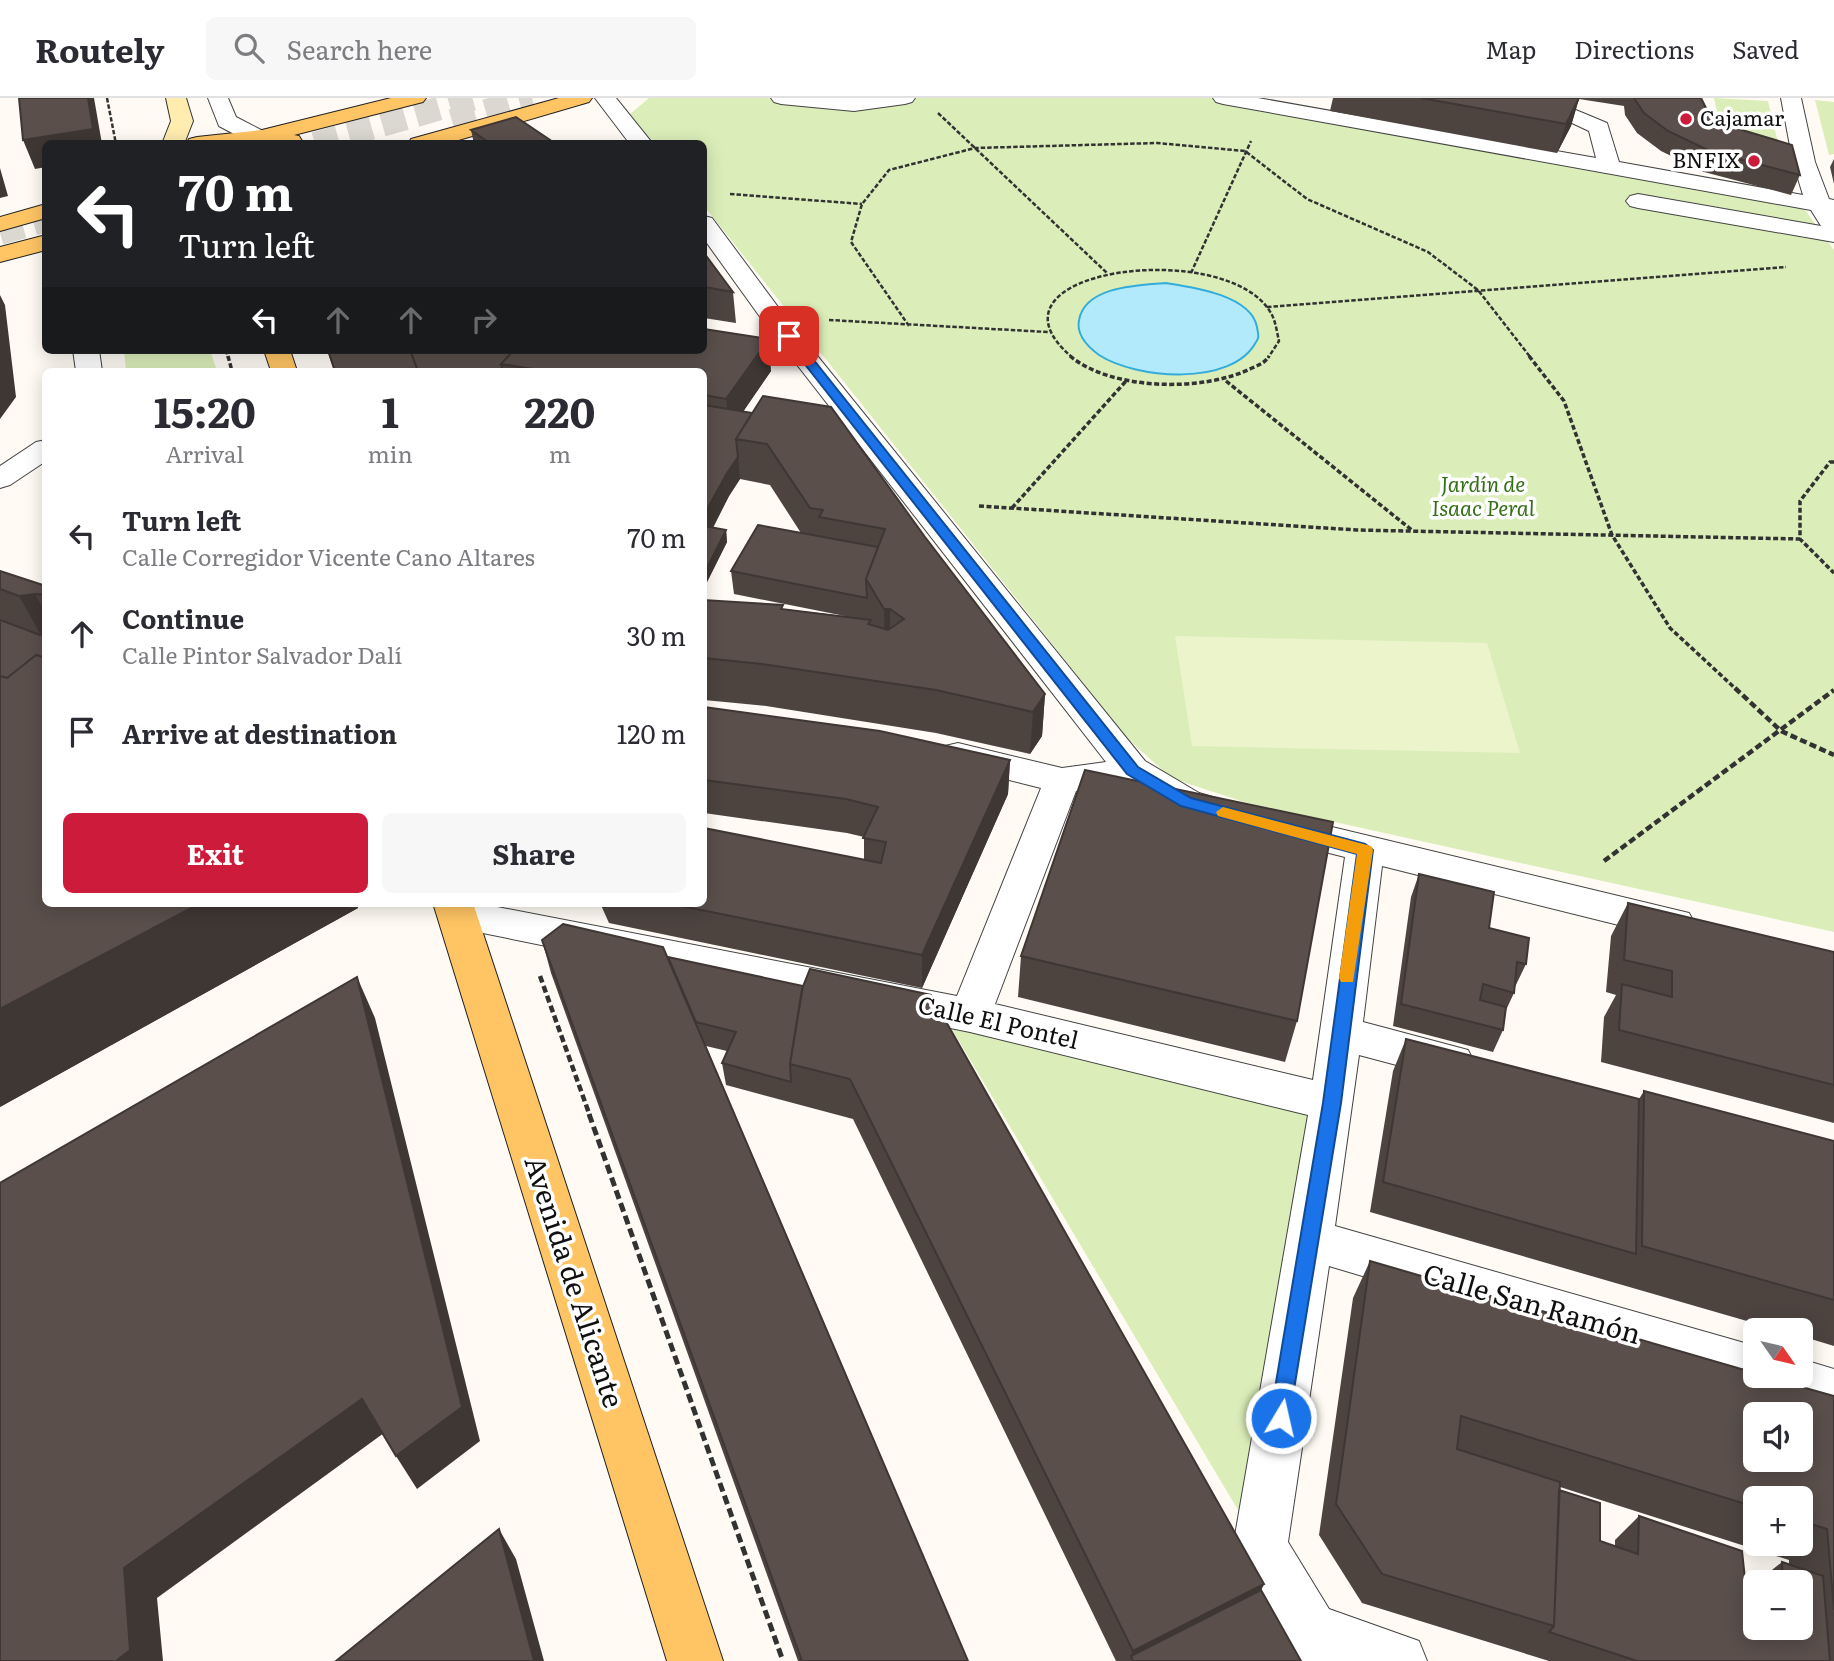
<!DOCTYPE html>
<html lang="en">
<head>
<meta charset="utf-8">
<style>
	:root { --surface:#fff; --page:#f7f7f7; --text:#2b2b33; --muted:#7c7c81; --line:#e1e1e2; --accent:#cd1b3b }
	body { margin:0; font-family:Literata,serif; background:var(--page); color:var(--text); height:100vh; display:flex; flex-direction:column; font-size:26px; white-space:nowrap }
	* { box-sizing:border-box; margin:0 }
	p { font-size:23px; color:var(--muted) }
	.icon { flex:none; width:38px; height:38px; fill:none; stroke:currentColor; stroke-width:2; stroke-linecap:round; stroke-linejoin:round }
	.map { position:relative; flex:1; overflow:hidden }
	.drawer { position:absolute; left:42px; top:270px; width:665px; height:539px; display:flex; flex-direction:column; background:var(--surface); border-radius:10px; box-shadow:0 4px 18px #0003 }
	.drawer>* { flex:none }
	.top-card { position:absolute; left:42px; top:42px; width:665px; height:214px; border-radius:10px; box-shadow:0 4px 18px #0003; background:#202124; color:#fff; overflow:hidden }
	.needle { width:46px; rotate:124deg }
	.controls { position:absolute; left:1743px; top:1220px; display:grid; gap:14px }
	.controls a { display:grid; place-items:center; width:70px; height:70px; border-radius:10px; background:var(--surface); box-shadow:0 4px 18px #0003; font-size:35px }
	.pin { position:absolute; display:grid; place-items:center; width:60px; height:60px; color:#fff; margin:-30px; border-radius:14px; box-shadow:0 4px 10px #0006 }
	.me { position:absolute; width:77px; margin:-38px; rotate:9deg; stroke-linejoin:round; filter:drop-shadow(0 0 5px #0008) }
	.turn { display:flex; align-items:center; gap:24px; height:147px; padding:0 21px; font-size:32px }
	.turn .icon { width:91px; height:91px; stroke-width:2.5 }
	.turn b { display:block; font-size:49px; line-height:60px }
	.lanes { display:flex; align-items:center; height:66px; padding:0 21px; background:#0003; justify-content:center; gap:35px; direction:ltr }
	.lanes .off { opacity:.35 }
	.eta { display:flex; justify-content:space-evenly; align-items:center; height:119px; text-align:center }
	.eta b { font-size:42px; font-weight:700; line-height:49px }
	.button { display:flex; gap:14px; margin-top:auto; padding:14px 21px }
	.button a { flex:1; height:80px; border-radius:10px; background:var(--accent); color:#fff; font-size:28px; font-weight:700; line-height:80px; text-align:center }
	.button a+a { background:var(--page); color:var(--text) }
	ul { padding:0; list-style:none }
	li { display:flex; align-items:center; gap:21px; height:98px; padding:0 21px }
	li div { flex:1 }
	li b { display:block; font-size:26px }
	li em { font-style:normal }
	header { display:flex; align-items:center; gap:42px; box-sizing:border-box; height:98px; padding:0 35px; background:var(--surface); border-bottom:2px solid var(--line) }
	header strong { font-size:33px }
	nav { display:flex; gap:38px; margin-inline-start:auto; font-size:24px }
	.search { width:490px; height:63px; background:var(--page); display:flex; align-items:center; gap:18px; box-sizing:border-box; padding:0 24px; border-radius:10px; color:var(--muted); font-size:26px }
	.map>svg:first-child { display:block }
	.green { fill:#dbeeb9 }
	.pitch { fill:#ebf4cb }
	.water { fill:#b3eafb; stroke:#34acd9; stroke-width:2 }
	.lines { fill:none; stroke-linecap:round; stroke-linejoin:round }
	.primary-tunnel { stroke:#dbd8d2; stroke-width:24; stroke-dasharray:24 11; stroke-linecap:butt }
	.street-casing { stroke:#434343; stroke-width:2 }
	.secondary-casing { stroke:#323232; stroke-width:2 }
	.primary-casing { stroke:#212121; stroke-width:2 }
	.path-far3 { stroke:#323232; stroke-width:2.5; stroke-dasharray:4.5 2; stroke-linecap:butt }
	.path-far2 { stroke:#323232; stroke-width:3.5; stroke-dasharray:5 2.5; stroke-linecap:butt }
	.path-far1 { stroke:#323232; stroke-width:4.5; stroke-dasharray:7 3.5; stroke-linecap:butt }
	.path { stroke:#323232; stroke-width:5; stroke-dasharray:9 4.5; stroke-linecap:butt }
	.street { fill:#fff; fill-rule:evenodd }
	.secondary { fill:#ffecaf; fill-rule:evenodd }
	.primary { fill:#ffc564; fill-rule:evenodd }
	.wall { fill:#4d4440; fill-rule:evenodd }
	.shaded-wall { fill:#3f3734 }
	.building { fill:#5a4f4b; stroke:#3f3734; stroke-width:2; fill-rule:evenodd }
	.route { fill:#1a73e8; stroke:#114b97; stroke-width:2 }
	.slow { fill:#f59e0b }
	.poi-dot { fill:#cd1b3b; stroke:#fff; stroke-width:2.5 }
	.labels { text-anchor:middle; stroke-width:7; stroke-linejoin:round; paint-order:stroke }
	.far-poi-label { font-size:21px; fill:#101010; stroke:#fff; text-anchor:start }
	.far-park-label { font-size:21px; font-style:italic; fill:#366f1a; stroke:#fff }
	.street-label { font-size:24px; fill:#101010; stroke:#fff }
	.near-street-label { font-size:28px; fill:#101010; stroke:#fff }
</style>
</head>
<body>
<header>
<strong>Routely</strong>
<div class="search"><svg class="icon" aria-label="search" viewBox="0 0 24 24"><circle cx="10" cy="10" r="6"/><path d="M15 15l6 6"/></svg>Search here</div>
<nav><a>Map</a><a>Directions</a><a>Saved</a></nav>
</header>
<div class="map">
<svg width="1834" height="1563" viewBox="0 0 1834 1563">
	<rect width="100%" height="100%" fill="#fffbf4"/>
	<path class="green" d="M 649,0 L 1238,0 L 1797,101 L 1834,152 L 1834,834 L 1244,704 L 1171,680 L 1128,641 L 704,108 L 704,46 L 654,45 L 630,16 Z
		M 1714,0 L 1768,3 L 1781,57 L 1719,24 Z
		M 1815,2 L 1834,4 L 1834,56 L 1829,57 Z
		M 124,252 L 210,252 L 217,273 L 126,273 Z
		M 940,911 L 1332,1005 L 1260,1449 Z"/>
	<path class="pitch" d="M 1175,538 L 1487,545 L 1520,655 L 1192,648 Z"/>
	<path class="water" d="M 1166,185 C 1192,189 1251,197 1257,229 C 1258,236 1260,239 1256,244 C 1232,289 1136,281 1099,257 C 1088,249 1076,237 1079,222 C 1085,188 1139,187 1166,185 Z"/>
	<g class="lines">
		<path class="primary-tunnel" d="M 452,23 L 532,0
			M 315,46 L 476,0
			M 0,135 L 46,122"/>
		<g class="street-casing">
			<path id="street" d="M 208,0 L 228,0 L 236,19 L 263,33 L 266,38 L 263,43 L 247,43 L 219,28 Z
				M 595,0 L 616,0 L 653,46 L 630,46 Z
				M 771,0 L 915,0 L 912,4 L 905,6 L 854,13 L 781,6 L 774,4 Z
				M 1213,0 L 1258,0 L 1596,60 L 1589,33 L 1553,16 L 1496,6 L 1489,4 L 1486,0 L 1532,0 L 1559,5 L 1607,25 L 1619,64 L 1803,97 L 1793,64 L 1781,0 L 1801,0 L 1815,64 L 1829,101 L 1834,102 L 1834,144 L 1638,110 L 1630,108 L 1626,103 L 1630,98 L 1638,96 L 1821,128 L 1811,112 L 1223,6 L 1216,4 Z
				M 704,118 L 712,120 L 781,213 L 1145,663 L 1199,695 L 1216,700 L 1221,709 L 1216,718 C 1184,728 1153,701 1127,685 L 1076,693 L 995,906 L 1313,982 L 1345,759 L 1265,739 L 1259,729 L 1265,719 L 1278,716 L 1689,815 L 1695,826 L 1689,837 L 1675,841 L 1382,768 L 1363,924 L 1468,952 L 1474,964 L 1468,976 L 1453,982 L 1359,957 L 1335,1128 L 1755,1248 L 1755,1278 L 1801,1278 L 1801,1261 L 1834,1271 L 1834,1319 L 1329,1168 L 1288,1444 L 1329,1511 L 1419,1543 L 1427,1563 L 1299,1563 L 1241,1468 L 1233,1449 L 1308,1017 L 970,934 L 443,827 L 437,816 L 443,805 L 477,805 L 957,898 L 1041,690 L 945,666 L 940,657 L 945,648 L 958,645 L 1062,670 L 1106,664 L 763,223 L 704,141 Z
				M 73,252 L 99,252 L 102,273 L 76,273 Z
				M 46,342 L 46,363 L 10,387 L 0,390 L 0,368 L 36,344 Z"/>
		</g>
		<g class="secondary-casing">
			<path id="secondary" d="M 166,0 L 186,0 L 193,23 L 184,46 L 162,46 L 171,23 Z"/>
		</g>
		<g class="primary-casing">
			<path id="primary" d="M 391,0 L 426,0 L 423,4 L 294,37 L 299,38 L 302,43 L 300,46 L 186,46 L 189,41 L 197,39 L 262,32 Z
				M 559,0 L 592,0 L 589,4 L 445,46 L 408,46 L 411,41 Z
				M 46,106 L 46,120 L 0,133 L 0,119 Z
				M 46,137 L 46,152 L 0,164 L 0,149 Z
				M 264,252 L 290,252 L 297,273 L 271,273 Z
				M 433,805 L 473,805 L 723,1563 L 667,1563 Z"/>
		</g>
		<path class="path-far3" d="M 107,0 L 116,46
			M 938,15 L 1107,175
			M 730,96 L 862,106
			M 1191,175 L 1251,43
			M 1267,209 L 1786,169
			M 829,222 L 1048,234
			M 909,228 L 851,144 L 862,106 L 889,72 L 975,50 L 1157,45 L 1245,53 L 1307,101 L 1428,154 L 1478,192 L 1531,260
			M 226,252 L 228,260
			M 1073,260 C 966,171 1231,137 1272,217 C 1276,225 1277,235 1279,243 L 1268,260"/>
		<path class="path-far2" d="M 228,258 L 232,273
			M 1070,258 C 1112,293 1205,294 1252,270 C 1259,267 1265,265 1269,258
			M 1529,258 L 1564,303 L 1612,437 L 1670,530 L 1737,592
			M 1226,283 L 1413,433
			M 1834,364 L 1830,364 L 1800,403 L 1800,441 L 1834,475
			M 979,408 L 1357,432 L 1800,441
			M 1012,410 L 1126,283"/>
		<path class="path-far1" d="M 1735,590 L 1781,633 L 1834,657
			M 1604,763 L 1834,592
			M 540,878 L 590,1018"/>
		<path class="path" d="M 589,1016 L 783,1563"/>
		<use href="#street" class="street"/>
		<use href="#secondary" class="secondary"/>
		<use href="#primary" class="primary"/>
	</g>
	<path class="wall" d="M 1333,0 L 1701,0 L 1706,10 L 1800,77 L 1791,97 L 1704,74 L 1661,53 L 1637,35 L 1625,17 L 1624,8 L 1579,1 L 1571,28 L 1557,55 L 1330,13 Z
		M 471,32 L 556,46 L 474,46 Z
		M 1834,61 L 1834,86 L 1830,69 Z
		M 704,155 L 733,194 L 736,225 L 704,220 Z
		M 327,252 L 704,252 L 771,273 L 743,313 L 925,439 L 1045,596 L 1042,638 L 1030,656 L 936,635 L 766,608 L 704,602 L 704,502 L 845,518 L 734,496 L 731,473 L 801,435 L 770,387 L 740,381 L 729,398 L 713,430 L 726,432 L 727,444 L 704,490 L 704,273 L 334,273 Z
		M 0,473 L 46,488 L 46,805 L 358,810 L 0,1009 Z
		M 704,609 L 1010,662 L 1008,696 L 922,890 L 609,825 L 600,805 L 704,805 L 864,761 L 864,739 L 847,735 L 704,715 Z
		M 1419,776 L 1489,830 L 1526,866 L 1515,889 L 1514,889 L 1514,895 L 1506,912 L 1503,932 L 1493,954 L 1393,928 L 1411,799 Z
		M 1628,805 L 1834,854 L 1834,1025 L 1601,964 L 1604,919 L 1616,897 L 1606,894 L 1611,838 Z
		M 542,842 L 668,859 L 803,888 L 1264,1486 L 1261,1492 L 1301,1563 L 1116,1563 L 853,1021 L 726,987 L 722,965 L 727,953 L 706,948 L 968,1563 L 798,1563 L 551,875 Z
		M 1021,858 L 1297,923 L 1285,964 L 1018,899 Z
		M 1406,941 L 1639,1001 L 1644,993 L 1834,1043 L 1834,1248 L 1801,1238 L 1801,1232 L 1778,1232 L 1370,1114 L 1393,973 Z
		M 1370,1163 L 1834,1298 L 1834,1563 L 1549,1563 L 1362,1505 L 1319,1437 L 1353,1200 ZM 1560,1389 L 1789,1462 L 1789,1467 L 1782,1464 L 1757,1484 L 1801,1484 L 1801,1530 L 1755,1530 L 1755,1486 L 1753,1488 L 1753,1493 L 1746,1490 L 1639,1418 L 1615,1442 L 1615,1448 L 1600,1443 L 1559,1392 ZM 1755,1400 L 1801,1400 L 1801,1446 L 1755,1446 Z"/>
	<path class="shaded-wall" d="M 88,0 L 94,0 L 102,46 L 46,46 L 46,69 L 35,71 L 23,42 Z
		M 1579,0 L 1571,28 L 1557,55 L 1566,26 Z
		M 0,70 L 8,98 L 0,100 Z
		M 0,197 L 5,207 L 16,299 L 0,321 Z
		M 769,241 L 771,273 L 730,333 L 726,301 Z
		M 738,359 L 740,381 L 729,398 L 707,440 L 704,417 L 727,375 Z
		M 726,432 L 727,444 L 704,490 L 704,476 Z
		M 35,496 L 46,516 L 46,546 L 19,498 Z
		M 884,511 L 890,511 L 890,553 L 885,554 Z
		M 1045,596 L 1042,638 L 1030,656 L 1033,614 Z
		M 1010,662 L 1008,696 L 922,890 L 922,857 Z
		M 201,805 L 357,805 L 358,810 L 0,1009 L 0,911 Z
		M 357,879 L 375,920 L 480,1343 L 417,1391 L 396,1358 Z
		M 362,1301 L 384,1335 L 157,1500 L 163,1563 L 116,1563 L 124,1470 Z
		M 499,1431 L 516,1461 L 544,1563 L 534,1563 Z
		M 1264,1486 L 1250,1515 L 1131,1558 L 1133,1553 Z"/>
	<path class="building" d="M 19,0 L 88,0 L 93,31 L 23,42 Z
		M 1421,0 L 1579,0 L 1566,26 Z
		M 1634,0 L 1701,0 L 1706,10 L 1726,25 L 1742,32 L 1792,47 L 1800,77 L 1712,54 L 1668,33 L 1644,15 Z
		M 516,19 L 556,46 L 491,46 L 471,32 Z
		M 704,155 L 733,194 L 704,189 Z
		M 704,231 L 769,241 L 726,301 L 704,297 L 704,273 L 545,273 L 501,266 L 514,252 L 704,252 Z
		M 328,252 L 410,252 L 418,273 L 335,273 Z
		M 410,252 L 514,252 L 501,266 L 502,270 L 500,273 L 418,273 Z
		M 763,298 L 831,309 L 925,439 L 1045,596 L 1033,614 L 936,592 L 762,566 L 704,560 L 704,502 L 783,507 L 781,511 L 871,522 L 868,526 L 888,532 L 904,521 L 890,511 L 884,511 L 866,481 L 885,431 L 819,419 L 823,412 L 810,410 L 767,346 L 736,341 Z
		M 704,307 L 752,315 L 736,341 L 738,359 L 727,375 L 704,417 Z
		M 758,427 L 878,449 L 866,481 L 867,500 L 731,473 Z
		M 704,428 L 726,432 L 704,476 Z
		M 0,473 L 46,488 L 46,497 L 35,496 L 19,498 L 0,491 Z
		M 0,522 L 40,537 L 46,536 L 46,560 L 36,557 L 7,580 L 0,578 Z
		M 36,557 L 46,560 L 46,805 L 201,805 L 0,911 L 0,578 L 7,580 Z
		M 704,609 L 880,633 L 1010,662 L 922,857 L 667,805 L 704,805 L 704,730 L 881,765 L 886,744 L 863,740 L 878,709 L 846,701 L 704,682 Z
		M 1085,672 L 1333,724 L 1297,923 L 1021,858 Z
		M 1419,776 L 1494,794 L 1489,830 L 1529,840 L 1526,866 L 1517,864 L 1514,895 L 1483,886 L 1480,902 L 1506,909 L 1503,932 L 1401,906 Z
		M 1628,805 L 1834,854 L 1834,987 L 1619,932 L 1622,886 L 1672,899 L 1672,873 L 1624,862 Z
		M 563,826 L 663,849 L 968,1563 L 802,1563 L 542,842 Z
		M 668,859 L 803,888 L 790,966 L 791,984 L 722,965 L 736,934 L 696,924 Z
		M 810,871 L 931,897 L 1264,1486 L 1133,1553 L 850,981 L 790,966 L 802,891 Z
		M 357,879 L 462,1309 L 396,1358 L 362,1301 L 124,1470 L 130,1552 L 116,1563 L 0,1563 L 0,1085 Z
		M 1406,941 L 1639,1001 L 1636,1156 L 1383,1084 Z
		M 1644,993 L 1834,1043 L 1834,1202 L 1642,1148 Z
		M 1370,1163 L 1755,1275 L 1755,1278 L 1763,1278 L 1834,1298 L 1834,1512 L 1827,1431 L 1801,1423 L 1801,1400 L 1755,1400 L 1755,1409 L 1461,1318 L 1457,1351 L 1560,1384 L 1554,1528 L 1382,1476 L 1336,1406 ZM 1755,1316 L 1801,1316 L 1801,1362 L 1755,1362 Z
		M 1559,1392 L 1600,1405 L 1600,1443 L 1638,1456 L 1639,1418 L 1742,1453 L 1746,1490 L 1755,1493 L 1755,1530 L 1801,1530 L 1801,1484 L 1783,1484 L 1782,1464 L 1823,1478 L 1830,1563 L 1637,1563 L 1549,1534 L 1554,1528 Z
		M 499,1431 L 534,1563 L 336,1563 Z
		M 1261,1492 L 1301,1563 L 1133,1563 L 1131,1558 Z"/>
	<path class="route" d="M 785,236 L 793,236 L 1138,669 L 1191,700 L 1365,746 L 1373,752 L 1341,1005 L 1288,1328 L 1281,1331 L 1273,1328 L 1270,1320 L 1323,1005 L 1357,756 L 1181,708 L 1127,676 L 785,241 Z"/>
	<path class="slow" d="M 1223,709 L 1371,748 L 1373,752 L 1353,884 L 1341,884 L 1339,880 L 1357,756 L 1218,718 L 1216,714 Z"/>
	<g class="poi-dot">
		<circle cx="1686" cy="21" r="7"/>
		<circle cx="1754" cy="63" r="7"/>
	</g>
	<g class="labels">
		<g class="far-poi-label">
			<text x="1700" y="28">Cajamar</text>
			<text x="1740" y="70" text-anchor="end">BNFIX</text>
		</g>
		<g class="far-park-label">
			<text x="1483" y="394">Jardín de<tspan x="1483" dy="24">Isaac Peral</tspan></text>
		</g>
		<g class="street-label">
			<text transform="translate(998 925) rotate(13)" y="8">Calle El Pontel</text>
		</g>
		<g class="near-street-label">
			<text transform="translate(574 1184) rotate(72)" y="10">Avenida de Alicante</text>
			<text transform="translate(1532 1206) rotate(16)" y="10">Calle San Ramón</text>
		</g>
	</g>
</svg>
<div class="controls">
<a><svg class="needle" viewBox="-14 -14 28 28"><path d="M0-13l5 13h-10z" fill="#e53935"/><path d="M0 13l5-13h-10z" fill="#7c7c81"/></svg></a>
<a><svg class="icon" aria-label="sound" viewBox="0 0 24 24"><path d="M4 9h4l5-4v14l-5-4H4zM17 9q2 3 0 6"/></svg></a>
<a>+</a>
<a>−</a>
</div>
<div class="pin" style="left:789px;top:238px;background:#d93025"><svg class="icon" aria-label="arrive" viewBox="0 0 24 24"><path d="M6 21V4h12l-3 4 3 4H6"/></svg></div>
<svg class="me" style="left:1281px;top:1320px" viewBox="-20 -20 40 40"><circle r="17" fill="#1a73e8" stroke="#fff" stroke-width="3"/><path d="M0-11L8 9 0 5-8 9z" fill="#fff"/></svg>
<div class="top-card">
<div class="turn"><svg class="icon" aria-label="left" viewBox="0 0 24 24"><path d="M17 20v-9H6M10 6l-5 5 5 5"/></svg><div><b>70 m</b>Turn left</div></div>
<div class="lanes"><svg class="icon" aria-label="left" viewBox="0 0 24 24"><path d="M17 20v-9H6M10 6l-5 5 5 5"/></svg><svg class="icon off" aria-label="ahead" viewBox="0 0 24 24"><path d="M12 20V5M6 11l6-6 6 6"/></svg><svg class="icon off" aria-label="ahead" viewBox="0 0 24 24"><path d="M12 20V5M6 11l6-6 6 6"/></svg><svg class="icon off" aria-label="right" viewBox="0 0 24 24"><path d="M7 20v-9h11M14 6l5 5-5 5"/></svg></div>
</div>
<section class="drawer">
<div class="eta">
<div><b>15:20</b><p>Arrival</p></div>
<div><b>1</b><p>min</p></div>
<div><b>220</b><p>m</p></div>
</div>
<ul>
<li><svg class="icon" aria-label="left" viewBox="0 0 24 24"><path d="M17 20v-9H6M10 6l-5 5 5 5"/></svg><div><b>Turn left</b><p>Calle Corregidor Vicente Cano Altares</p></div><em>70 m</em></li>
<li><svg class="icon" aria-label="ahead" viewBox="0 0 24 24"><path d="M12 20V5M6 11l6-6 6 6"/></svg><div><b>Continue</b><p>Calle Pintor Salvador Dalí</p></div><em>30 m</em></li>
<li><svg class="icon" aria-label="arrive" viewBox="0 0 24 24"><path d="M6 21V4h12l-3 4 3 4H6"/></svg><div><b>Arrive at destination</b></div><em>120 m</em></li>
</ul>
<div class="button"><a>Exit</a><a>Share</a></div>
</section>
</div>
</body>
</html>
